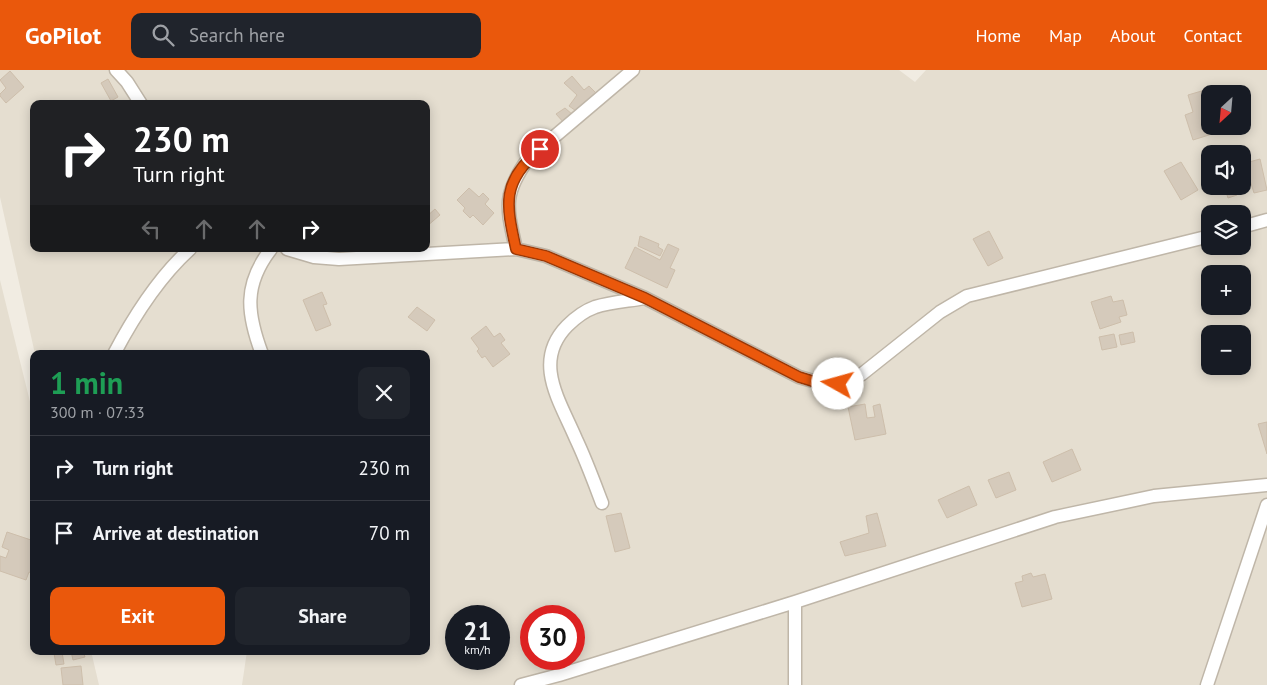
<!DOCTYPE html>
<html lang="en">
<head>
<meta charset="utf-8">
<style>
	:root { --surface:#171b24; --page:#20242c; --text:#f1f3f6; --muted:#9ea1a6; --line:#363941; --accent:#ea580c }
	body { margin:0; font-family:"PT Sans",sans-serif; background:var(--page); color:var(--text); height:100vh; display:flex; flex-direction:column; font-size:19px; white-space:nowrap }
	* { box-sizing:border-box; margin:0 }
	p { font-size:16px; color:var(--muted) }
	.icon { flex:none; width:28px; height:28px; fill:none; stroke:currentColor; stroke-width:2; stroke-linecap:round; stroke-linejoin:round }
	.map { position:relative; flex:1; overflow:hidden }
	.drawer { position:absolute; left:30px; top:280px; width:400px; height:305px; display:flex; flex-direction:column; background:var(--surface); border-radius:10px; box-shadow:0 2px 12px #0003 }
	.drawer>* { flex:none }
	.hud { position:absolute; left:30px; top:30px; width:400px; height:152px; border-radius:10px; box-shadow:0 2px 12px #0003; background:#202124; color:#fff; overflow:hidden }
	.needle { width:32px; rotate:206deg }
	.tools { position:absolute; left:1201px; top:15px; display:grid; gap:10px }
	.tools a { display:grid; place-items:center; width:50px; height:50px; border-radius:10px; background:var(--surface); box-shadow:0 2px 12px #0003; font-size:25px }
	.speed { position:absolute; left:445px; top:535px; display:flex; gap:10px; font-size:25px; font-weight:700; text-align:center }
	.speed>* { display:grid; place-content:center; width:65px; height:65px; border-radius:50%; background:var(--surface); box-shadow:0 2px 12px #0003; line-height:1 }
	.speed small { font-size:12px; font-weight:400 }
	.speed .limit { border:8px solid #d22; background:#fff; color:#111 }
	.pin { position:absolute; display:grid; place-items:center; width:42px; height:42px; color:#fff; margin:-21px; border:2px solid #fff; border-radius:50%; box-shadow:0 1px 5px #0007 }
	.me { position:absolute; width:55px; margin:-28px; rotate:277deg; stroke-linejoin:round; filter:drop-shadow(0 0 4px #0008) }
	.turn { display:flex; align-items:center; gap:18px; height:105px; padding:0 20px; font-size:22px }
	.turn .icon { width:65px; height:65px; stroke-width:2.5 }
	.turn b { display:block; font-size:35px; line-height:42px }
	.lanes { display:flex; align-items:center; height:48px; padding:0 20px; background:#0003; justify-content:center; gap:25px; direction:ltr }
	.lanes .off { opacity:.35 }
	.round { display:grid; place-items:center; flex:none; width:52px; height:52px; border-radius:10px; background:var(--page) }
	.overview { display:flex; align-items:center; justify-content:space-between; height:85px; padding:0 20px }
	h1 { font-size:30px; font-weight:600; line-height:38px; color:#1e9e55 }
	.cta { display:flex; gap:10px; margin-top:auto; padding:10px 20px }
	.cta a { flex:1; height:58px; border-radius:10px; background:var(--accent); color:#fff; font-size:20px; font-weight:600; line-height:58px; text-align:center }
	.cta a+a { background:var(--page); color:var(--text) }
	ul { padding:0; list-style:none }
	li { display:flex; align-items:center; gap:15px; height:65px; padding:0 20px; border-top:1px solid var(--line) }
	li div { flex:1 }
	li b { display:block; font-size:19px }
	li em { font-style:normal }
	header { display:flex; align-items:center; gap:30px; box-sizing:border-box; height:70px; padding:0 25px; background:var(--accent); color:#fff }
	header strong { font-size:24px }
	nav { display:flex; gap:28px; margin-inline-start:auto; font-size:18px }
	.search { width:350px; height:45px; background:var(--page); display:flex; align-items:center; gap:12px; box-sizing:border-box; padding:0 18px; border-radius:10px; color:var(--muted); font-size:19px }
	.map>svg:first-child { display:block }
	.residential { fill:#e5ded0; fill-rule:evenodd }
	.building { fill:#d5cabb; stroke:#cdbeab }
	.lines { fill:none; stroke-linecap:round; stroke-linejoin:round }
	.minor-casing { stroke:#bfb6a8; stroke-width:15 }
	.minor { stroke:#fff; stroke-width:12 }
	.route-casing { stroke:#983908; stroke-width:12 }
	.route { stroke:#ea580c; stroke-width:9 }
</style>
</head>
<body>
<header>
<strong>GoPilot</strong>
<div class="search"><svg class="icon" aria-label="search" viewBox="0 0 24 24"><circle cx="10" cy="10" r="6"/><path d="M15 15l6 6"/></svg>Search here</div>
<nav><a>Home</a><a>Map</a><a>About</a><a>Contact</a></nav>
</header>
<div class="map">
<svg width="1267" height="615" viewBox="0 0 1267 615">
	<rect width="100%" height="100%" fill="#f1ece2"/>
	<path class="residential" d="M 0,0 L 899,0 L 915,12 L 926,0 L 1267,0 L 1267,615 L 242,615 L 247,581 L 426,581 L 426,284 L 35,284 L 0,127 ZM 1210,24 L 1242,24 L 1242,56 L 1210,56 ZM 34,34 L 426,34 L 426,179 L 34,179 ZM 1210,84 L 1242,84 L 1242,116 L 1210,116 ZM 1210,144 L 1242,144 L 1242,176 L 1210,176 ZM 1210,204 L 1242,204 L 1242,236 L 1210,236 ZM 1210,264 L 1242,264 L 1242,296 L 1210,296 ZM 456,546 L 499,546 L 499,589 L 456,589 ZM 531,546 L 574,546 L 574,589 L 531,589 Z
		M 0,210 L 34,348 L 34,581 L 91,581 L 99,615 L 0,615 Z"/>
	<path class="building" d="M 10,1 L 24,17 L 6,33 L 0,26 L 0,24 L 6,18 L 0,10 Z
		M 572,6 L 584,20 L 589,16 L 597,24 L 579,43 L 569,36 L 577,25 L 564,13 Z
		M 108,9 L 118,27 L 111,31 L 101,13 Z
		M 1205,20 L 1210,37 L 1210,52 L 1208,52 L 1212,64 L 1193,70 L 1185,45 L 1193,42 L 1188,25 Z
		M 565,38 L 573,45 L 565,54 L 556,44 Z
		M 1260,89 L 1267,120 L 1254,123 L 1249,107 L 1242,108 L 1242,94 Z
		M 1181,92 L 1198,120 L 1181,130 L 1164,101 Z
		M 1224,116 L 1235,116 L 1237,125 L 1228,128 Z
		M 469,118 L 479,127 L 483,123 L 489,129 L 485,134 L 494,143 L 483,155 L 473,145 L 470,148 L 463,141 L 465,138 L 457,130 Z
		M 435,139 L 440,145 L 426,157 L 426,147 Z
		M 989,161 L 1003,188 L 988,196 L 973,169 Z
		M 640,166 L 659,174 L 658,177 L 663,180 L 660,186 L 638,176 Z
		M 668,174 L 679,179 L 670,198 L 675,200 L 667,218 L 625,198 L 635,177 L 660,190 Z
		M 322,222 L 327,234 L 323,235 L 331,255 L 316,261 L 303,230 Z
		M 1111,226 L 1113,232 L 1123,230 L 1127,245 L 1119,247 L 1121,252 L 1100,259 L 1091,232 Z
		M 417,237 L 435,250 L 427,261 L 408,247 Z
		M 486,256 L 494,267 L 500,263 L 505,270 L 501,273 L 510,284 L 493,297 L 485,286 L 482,288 L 477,281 L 479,279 L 471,268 Z
		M 1133,262 L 1135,272 L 1121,275 L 1119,265 Z
		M 1114,264 L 1117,277 L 1102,280 L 1099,267 Z
		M 865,334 L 867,348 L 875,347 L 873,336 L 880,334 L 886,364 L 855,370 L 848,337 Z
		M 1267,352 L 1267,384 L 1258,354 Z
		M 1072,379 L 1081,400 L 1052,412 L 1043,392 Z
		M 1009,402 L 1016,420 L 996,428 L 988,410 Z
		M 969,416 L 977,435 L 947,448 L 938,430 Z
		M 621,443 L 630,478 L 615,482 L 606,446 Z
		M 877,443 L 886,476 L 845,486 L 840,472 L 869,463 L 866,446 Z
		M 7,462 L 34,471 L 34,504 L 29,502 L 26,510 L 0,501 L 0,486 L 6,488 L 9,480 L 2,477 Z
		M 1031,503 L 1033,507 L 1045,504 L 1052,529 L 1022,537 L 1015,513 L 1023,511 L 1022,506 Z
		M 71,581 L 83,581 L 85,587 L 73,590 Z
		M 62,582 L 64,594 L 56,595 L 54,583 Z
		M 81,596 L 83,615 L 63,615 L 61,598 Z"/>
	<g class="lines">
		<g class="minor-casing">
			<path id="minor" d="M 116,0 L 127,12 L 141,34
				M 1242,157 L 1267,150
				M 287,179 L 314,187 L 339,189 L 516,179 L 546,186 L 645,228 L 799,307 C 825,315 838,318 862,304 L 940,242 L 967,226 L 1210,166
				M 516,179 C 507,138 502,125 528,89 L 633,0
				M 114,284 C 134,246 158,208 190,179
				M 262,284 C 247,244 243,215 271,179
				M 602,433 C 594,412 586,390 576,369 C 560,331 532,292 567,256 C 575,248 584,241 595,237 C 611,232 629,231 645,228
				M 521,615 L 559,605 L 795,532 L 1055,447 L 1154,426 L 1267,415
				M 795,615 L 795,532
				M 1207,615 L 1267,435"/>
		</g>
		<use href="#minor" class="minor"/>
	</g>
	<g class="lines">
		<g class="route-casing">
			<path id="route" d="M 540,79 C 501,112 506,134 516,179 L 546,186 L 645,228 L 799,307 L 822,314 L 838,314"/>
		</g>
		<use href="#route" class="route"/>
	</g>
</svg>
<div class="tools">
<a><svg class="needle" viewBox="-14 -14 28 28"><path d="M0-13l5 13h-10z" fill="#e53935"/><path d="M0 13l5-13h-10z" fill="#9ea1a6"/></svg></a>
<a><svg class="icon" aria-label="sound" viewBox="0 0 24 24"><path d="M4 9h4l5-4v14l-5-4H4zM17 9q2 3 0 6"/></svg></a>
<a><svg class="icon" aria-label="layers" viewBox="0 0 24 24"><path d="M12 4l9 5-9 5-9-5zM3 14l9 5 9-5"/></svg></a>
<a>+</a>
<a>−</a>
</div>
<div class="speed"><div>21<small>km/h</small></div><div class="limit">30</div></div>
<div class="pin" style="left:540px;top:79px;background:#d93025"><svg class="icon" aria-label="arrive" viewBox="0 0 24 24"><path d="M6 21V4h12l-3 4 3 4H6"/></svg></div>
<svg class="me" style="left:838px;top:314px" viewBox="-20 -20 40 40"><circle r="19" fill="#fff"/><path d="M0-13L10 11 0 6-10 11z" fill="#ea580c"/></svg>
<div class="hud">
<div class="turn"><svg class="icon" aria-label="right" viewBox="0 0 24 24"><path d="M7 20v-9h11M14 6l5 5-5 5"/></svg><div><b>230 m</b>Turn right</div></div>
<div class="lanes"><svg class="icon off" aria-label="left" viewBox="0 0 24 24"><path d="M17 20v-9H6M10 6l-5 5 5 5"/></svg><svg class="icon off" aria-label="ahead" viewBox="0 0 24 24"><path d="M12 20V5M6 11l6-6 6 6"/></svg><svg class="icon off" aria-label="ahead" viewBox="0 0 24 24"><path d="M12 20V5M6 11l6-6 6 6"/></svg><svg class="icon" aria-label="right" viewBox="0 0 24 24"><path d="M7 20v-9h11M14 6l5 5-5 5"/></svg></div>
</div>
<section class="drawer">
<div class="overview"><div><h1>1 min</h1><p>300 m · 07:33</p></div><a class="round"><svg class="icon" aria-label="close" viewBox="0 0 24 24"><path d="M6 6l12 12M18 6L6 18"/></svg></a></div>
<ul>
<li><svg class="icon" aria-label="right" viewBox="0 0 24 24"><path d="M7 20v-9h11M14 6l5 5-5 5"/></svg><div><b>Turn right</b></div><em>230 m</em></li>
<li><svg class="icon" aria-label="arrive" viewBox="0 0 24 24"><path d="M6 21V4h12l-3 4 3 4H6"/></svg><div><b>Arrive at destination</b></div><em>70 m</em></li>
</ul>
<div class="cta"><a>Exit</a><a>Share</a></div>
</section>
</div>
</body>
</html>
